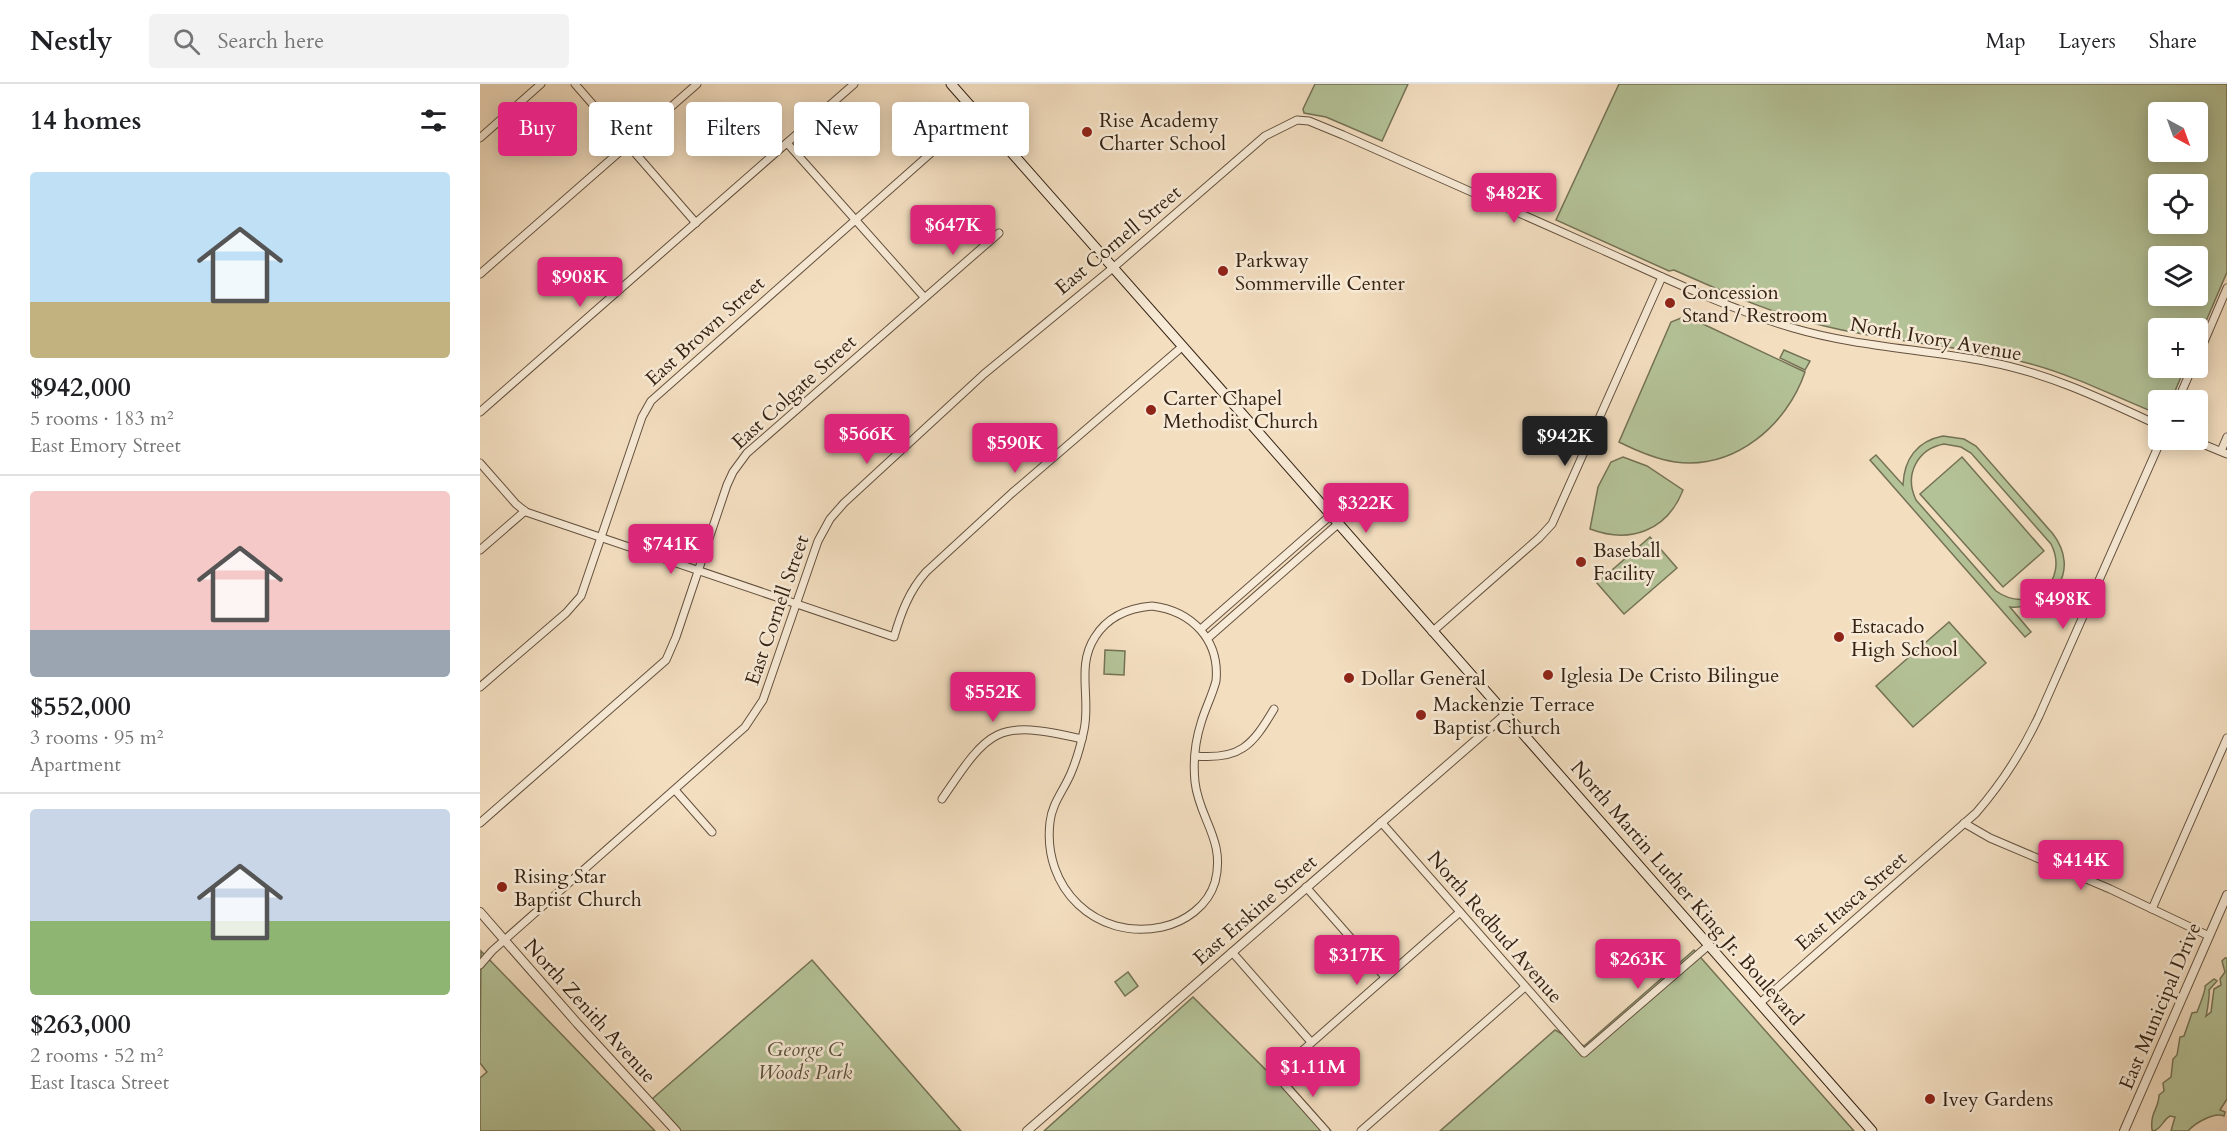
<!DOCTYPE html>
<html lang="en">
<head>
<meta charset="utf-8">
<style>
  body { margin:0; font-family:Cardo,serif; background:#f2f2f2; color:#202124; height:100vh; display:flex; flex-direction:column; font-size:22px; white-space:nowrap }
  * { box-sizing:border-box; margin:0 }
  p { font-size:20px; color:#757577 }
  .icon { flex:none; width:33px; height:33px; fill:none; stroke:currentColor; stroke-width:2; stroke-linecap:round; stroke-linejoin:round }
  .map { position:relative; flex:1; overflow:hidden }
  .drawer { display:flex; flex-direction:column; background:#fff; width:480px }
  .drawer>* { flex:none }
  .hud { position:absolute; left:18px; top:18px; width:570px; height:54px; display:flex; gap:12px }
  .needle { width:39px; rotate:139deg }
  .fabs { position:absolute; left:1668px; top:18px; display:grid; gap:12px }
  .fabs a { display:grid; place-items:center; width:60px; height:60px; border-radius:6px; background:#fff; box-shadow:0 3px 15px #0003; font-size:30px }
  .price { position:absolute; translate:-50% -51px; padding:0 14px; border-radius:6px; background:#db2777; color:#fff; font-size:20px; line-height:39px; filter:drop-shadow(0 2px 3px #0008) }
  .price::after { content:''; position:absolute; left:50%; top:36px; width:18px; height:14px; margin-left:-9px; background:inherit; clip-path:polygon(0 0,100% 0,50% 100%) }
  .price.on { background:#222; color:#fff }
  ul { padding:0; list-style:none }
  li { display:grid; align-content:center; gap:12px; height:318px; padding:0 30px }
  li+li { border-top:2px solid #e0e0e0 }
  li span { display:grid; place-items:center; height:186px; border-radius:6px; color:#555 }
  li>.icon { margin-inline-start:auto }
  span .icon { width:108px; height:108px; fill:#fffc; stroke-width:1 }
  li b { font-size:26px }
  h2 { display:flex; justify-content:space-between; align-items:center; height:72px; padding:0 30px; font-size:26px }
  .pill { padding:0 21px; border-radius:6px; background:#fff; box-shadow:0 3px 15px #0003; font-size:21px; line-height:54px }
  .pill.on { background:#db2777; color:#fff }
  header { display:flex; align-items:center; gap:36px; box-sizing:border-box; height:84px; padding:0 30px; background:#fff; border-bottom:2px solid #e0e0e0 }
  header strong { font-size:28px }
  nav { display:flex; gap:33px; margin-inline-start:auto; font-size:21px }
  .search { width:420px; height:54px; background:#f2f2f2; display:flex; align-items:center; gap:15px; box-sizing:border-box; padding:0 21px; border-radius:6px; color:#757577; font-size:22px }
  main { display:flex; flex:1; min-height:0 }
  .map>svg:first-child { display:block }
  .green { fill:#b4c297; stroke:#747255; stroke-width:1.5; fill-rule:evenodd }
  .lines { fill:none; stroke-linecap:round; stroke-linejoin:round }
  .minor-casing { stroke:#64513e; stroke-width:9 }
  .tertiary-casing { stroke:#64513e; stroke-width:10 }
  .secondary-casing { stroke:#352213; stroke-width:11 }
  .minor { stroke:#f7ead6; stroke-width:7 }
  .tertiary { stroke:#f7ead6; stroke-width:8 }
  .secondary { stroke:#f7ead6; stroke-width:9 }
  .poi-dot { fill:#8f2418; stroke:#f7ead6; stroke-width:2 }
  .labels { text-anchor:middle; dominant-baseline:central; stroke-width:5; stroke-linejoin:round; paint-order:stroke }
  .poi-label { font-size:20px; fill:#352213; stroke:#f7ead6; text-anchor:start }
  .street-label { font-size:20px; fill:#352213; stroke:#f7ead6 }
  .park-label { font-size:20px; font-style:italic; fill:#5b523b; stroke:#f7ead6 }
</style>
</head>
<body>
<header>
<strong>Nestly</strong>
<div class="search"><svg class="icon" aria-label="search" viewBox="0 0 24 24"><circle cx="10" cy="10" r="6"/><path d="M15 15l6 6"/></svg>Search here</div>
<nav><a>Map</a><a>Layers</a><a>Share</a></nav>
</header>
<main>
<section class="drawer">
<h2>14 homes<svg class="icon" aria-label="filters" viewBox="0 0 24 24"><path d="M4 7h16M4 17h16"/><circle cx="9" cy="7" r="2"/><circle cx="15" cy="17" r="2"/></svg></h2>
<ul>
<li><span style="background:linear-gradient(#bfe0f5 70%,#c2b280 0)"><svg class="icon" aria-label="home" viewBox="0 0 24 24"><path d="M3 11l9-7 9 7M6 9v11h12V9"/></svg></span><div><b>$942,000</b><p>5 rooms · 183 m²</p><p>East Emory Street</p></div></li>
<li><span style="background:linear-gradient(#f6c9c9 75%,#9aa5b1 0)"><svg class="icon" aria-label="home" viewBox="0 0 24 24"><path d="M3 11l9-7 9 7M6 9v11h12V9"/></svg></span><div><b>$552,000</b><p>3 rooms · 95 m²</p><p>Apartment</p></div></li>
<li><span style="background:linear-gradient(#c9d6e8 60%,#8fb573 0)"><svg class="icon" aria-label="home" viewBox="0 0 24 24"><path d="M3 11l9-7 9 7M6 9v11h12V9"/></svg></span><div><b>$263,000</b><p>2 rooms · 52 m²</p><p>East Itasca Street</p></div></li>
</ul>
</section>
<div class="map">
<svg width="1747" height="1047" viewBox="0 0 1747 1047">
  <rect width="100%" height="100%" fill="#f3dec0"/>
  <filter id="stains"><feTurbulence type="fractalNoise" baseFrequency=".00333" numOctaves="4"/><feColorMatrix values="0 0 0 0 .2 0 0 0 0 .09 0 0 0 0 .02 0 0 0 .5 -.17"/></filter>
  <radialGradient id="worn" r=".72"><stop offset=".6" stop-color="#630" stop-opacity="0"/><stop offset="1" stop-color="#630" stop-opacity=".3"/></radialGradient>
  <g class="green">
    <polygon points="835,0 928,0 902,57 846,33 824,29 823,25"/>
    <path d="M 1139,0 L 1747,0 L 1747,188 L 1718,256 L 1718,244 L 1678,244 L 1678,284 L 1705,284 L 1691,316 L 1678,316 L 1678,330 C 1636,313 1595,292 1551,280 C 1486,262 1418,259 1353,244 C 1297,232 1246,209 1194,186 L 1189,187 L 1076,136 ZM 1678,28 L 1718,28 L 1718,68 L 1678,68 ZM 1678,100 L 1718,100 L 1718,140 L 1678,140 ZM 1678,172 L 1718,172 L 1718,212 L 1678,212 Z"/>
    <path d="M 1206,232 L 1325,288 C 1307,341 1255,386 1195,378 C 1175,375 1157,367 1139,358 L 1191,238 Z"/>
    <polygon points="1304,266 1330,277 1325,286 1300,274"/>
    <path d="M 1463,352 L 1484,355 L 1496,362 L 1573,450 C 1601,487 1573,526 1530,523 L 1551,548 L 1545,553 L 1390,376 L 1396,371 L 1423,401 C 1424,375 1437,357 1463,352 ZM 1464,360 L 1481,363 L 1491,369 L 1571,460 C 1590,497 1551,532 1516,507 L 1436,416 C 1424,391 1437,365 1464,360 Z"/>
    <path d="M 1143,373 L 1167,382 L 1203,406 C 1187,447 1150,460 1110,445 L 1118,403 L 1131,378 Z"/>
    <polygon points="1482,373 1564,467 1523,503 1440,410"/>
    <polygon points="1170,453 1197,484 1144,530 1117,499"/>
    <polygon points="1469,538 1506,579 1433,643 1396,602"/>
    <polygon points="625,566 645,567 644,591 624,590"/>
    <polygon points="1214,866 1374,1047 960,1047 1075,946 1104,962"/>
    <polygon points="1,867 175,1047 0,1047 0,994 7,988 0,979"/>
    <path d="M 1745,874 L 1747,874 L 1747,1015 L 1740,1026 L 1745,1028 L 1744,1032 C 1734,1028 1715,1039 1708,1047 L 1691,1047 L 1695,1033 L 1690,1032 C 1683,1036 1682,1044 1674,1047 L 1672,1046 C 1670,1027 1679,1025 1679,1011 L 1684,1007 L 1683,999 L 1691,993 L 1693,975 L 1697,971 L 1700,953 L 1704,952 L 1712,929 L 1717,928 C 1719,923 1726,906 1725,902 L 1734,895 L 1737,897 L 1729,906 C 1730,909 1727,929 1726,932 L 1731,928 L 1734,905 L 1741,901 L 1740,895 L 1745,888 L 1742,877 Z"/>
    <polygon points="332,876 481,1047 201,1047 172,1015"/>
    <polygon points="648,888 658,902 645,912 635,898"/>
    <polygon points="713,913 791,991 797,986 851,1047 564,1047"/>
  </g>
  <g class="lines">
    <defs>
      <g id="minor">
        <polyline points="95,0 216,139"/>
        <polyline points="0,54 61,0"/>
        <polyline points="307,59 444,213"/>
        <polyline points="0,190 217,0"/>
        <polyline points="1718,272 1747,204"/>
        <polyline points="1698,316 1712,284"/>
        <polyline points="0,328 374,0"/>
        <polyline points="1713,356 1747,370"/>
        <polyline points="1741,367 1747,353"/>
        <path d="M 0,379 L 36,420 L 46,428 L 414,553 C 421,529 429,507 446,488 L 532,409 L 703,262"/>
        <polyline points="0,466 45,427"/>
        <path d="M 672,522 C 712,527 740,556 736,597 C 732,612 725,625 721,639 C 715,658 713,678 715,698 C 719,735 746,756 735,798 C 728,822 705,838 682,843 C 616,857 562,804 570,738 C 572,719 584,706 591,689 C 597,675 601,660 604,646 C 611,614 596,582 615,553 C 628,532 649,524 672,522 Z"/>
        <polyline points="721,545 851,431"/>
        <polyline points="952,548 1059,454 1072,440 1182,193"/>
        <polyline points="728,554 859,439"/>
        <polyline points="0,603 86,529 101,512 162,333 171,317 451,69"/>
        <path d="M 715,672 C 760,676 772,662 794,625"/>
        <polyline points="195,706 232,748"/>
        <path d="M 462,715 C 510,644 516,635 602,655"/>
        <polyline points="901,738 1104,969 1229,861"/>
        <polyline points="0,739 186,576 196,553 247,401 253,388 267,369 519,149"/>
        <polyline points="1484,739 1510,754 1630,805 1729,852"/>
        <polyline points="826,803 905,893"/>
        <polyline points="1672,825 1747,654"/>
        <polyline points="752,868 831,958"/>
        <path d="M 0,881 L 12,867 L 265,643 L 283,616 L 338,457 L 350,435 L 364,419 L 504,290 L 634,183 L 785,52 L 817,36 L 829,37 L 863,51 C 949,89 1034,127 1120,165 C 1183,193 1246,224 1313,244 C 1377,263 1444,265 1509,278 C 1568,289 1624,316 1678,341"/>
        <path d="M 1280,919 L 1496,729 C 1522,699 1542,668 1559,632 L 1681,356"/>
        <path d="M 846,1047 L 805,1001 C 800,994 800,989 805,982 L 980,828"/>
        <polyline points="881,1047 1045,903"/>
      </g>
      <g id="tertiary">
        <polyline points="0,828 97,939 196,1047"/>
        <polyline points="547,1047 1026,630"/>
        <polyline points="1644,1047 1747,811"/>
      </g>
      <path id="secondary" d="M 471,0 C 779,348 1085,697 1392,1047"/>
    </defs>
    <use href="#minor" class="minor-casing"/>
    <use href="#tertiary" class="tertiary-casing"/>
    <use href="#secondary" class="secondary-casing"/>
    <use href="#minor" class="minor"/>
    <use href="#tertiary" class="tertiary"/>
    <use href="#secondary" class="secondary"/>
  </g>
  <g class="poi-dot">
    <circle cx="607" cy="48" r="6"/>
    <circle cx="743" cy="187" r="6"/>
    <circle cx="1190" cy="219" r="6"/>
    <circle cx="671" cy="326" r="6"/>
    <circle cx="1101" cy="478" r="6"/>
    <circle cx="1359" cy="553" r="6"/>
    <circle cx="1068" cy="591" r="6"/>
    <circle cx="869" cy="594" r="6"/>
    <circle cx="941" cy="631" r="6"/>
    <circle cx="22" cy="803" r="6"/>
    <circle cx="1450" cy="1015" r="6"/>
  </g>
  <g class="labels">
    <g class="poi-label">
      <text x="619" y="36">Rise Academy<tspan x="619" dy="23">Charter School</tspan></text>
      <text x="755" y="176">Parkway<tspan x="755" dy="23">Sommerville Center</tspan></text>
      <text x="1202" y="208">Concession<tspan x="1202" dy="23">Stand / Restroom</tspan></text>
      <text x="683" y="314">Carter Chapel<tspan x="683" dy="23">Methodist Church</tspan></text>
      <text x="1113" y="466">Baseball<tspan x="1113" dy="23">Facility</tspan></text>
      <text x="1371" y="542">Estacado<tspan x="1371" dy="23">High School</tspan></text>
      <text x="1080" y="591">Iglesia De Cristo Bilingue</text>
      <text x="881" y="594">Dollar General</text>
      <text x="953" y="620">Mackenzie Terrace<tspan x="953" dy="23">Baptist Church</tspan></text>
      <text x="34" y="792">Rising Star<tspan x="34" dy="23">Baptist Church</tspan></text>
      <text x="1462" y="1015">Ivey Gardens</text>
    </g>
    <g class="street-label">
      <text transform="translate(638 156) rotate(-40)">East Cornell Street</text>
      <text transform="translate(225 247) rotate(-42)">East Brown Street</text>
      <text transform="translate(1456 255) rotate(10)">North Ivory Avenue</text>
      <text transform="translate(314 308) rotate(-42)">East Colgate Street</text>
      <text transform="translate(297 526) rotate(-71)">East Cornell Street</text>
      <text transform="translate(1207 809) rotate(49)">North Martin Luther King Jr. Boulevard</text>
      <text transform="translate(1371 817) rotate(-41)">East Itasca Street</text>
      <text transform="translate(775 826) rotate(-41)">East Erskine Street</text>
      <text transform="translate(1015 843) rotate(49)">North Redbud Avenue</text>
      <text transform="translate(1680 922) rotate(-67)">East Municipal Drive</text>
      <text transform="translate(110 927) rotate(48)">North Zenith Avenue</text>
    </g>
    <g class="park-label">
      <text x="325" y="965">George C<tspan x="325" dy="23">Woods Park</tspan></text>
    </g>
  </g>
  <rect width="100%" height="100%" filter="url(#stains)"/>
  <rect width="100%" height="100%" fill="url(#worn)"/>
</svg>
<div class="fabs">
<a><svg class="needle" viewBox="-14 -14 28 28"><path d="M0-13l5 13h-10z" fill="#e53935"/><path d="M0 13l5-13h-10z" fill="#757577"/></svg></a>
<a><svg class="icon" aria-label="locate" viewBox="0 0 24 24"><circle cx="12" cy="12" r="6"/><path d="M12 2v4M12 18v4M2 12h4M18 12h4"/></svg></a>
<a><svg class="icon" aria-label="layers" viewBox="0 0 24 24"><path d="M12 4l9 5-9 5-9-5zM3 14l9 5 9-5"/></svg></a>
<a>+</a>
<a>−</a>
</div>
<b class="price" style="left:1034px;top:140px">$482K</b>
<b class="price" style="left:473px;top:172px">$647K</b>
<b class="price" style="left:100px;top:224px">$908K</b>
<b class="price" style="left:387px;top:381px">$566K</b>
<b class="price on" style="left:1085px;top:383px">$942K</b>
<b class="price" style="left:535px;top:390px">$590K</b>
<b class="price" style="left:886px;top:450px">$322K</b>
<b class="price" style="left:191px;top:491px">$741K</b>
<b class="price" style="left:1583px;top:546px">$498K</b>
<b class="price" style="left:513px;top:639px">$552K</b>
<b class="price" style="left:1601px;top:807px">$414K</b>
<b class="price" style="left:877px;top:902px">$317K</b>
<b class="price" style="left:1158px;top:906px">$263K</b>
<b class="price" style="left:833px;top:1014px">$1.11M</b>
<div class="hud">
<a class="pill on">Buy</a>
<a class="pill">Rent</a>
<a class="pill">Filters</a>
<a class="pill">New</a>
<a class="pill">Apartment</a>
</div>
</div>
</main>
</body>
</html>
